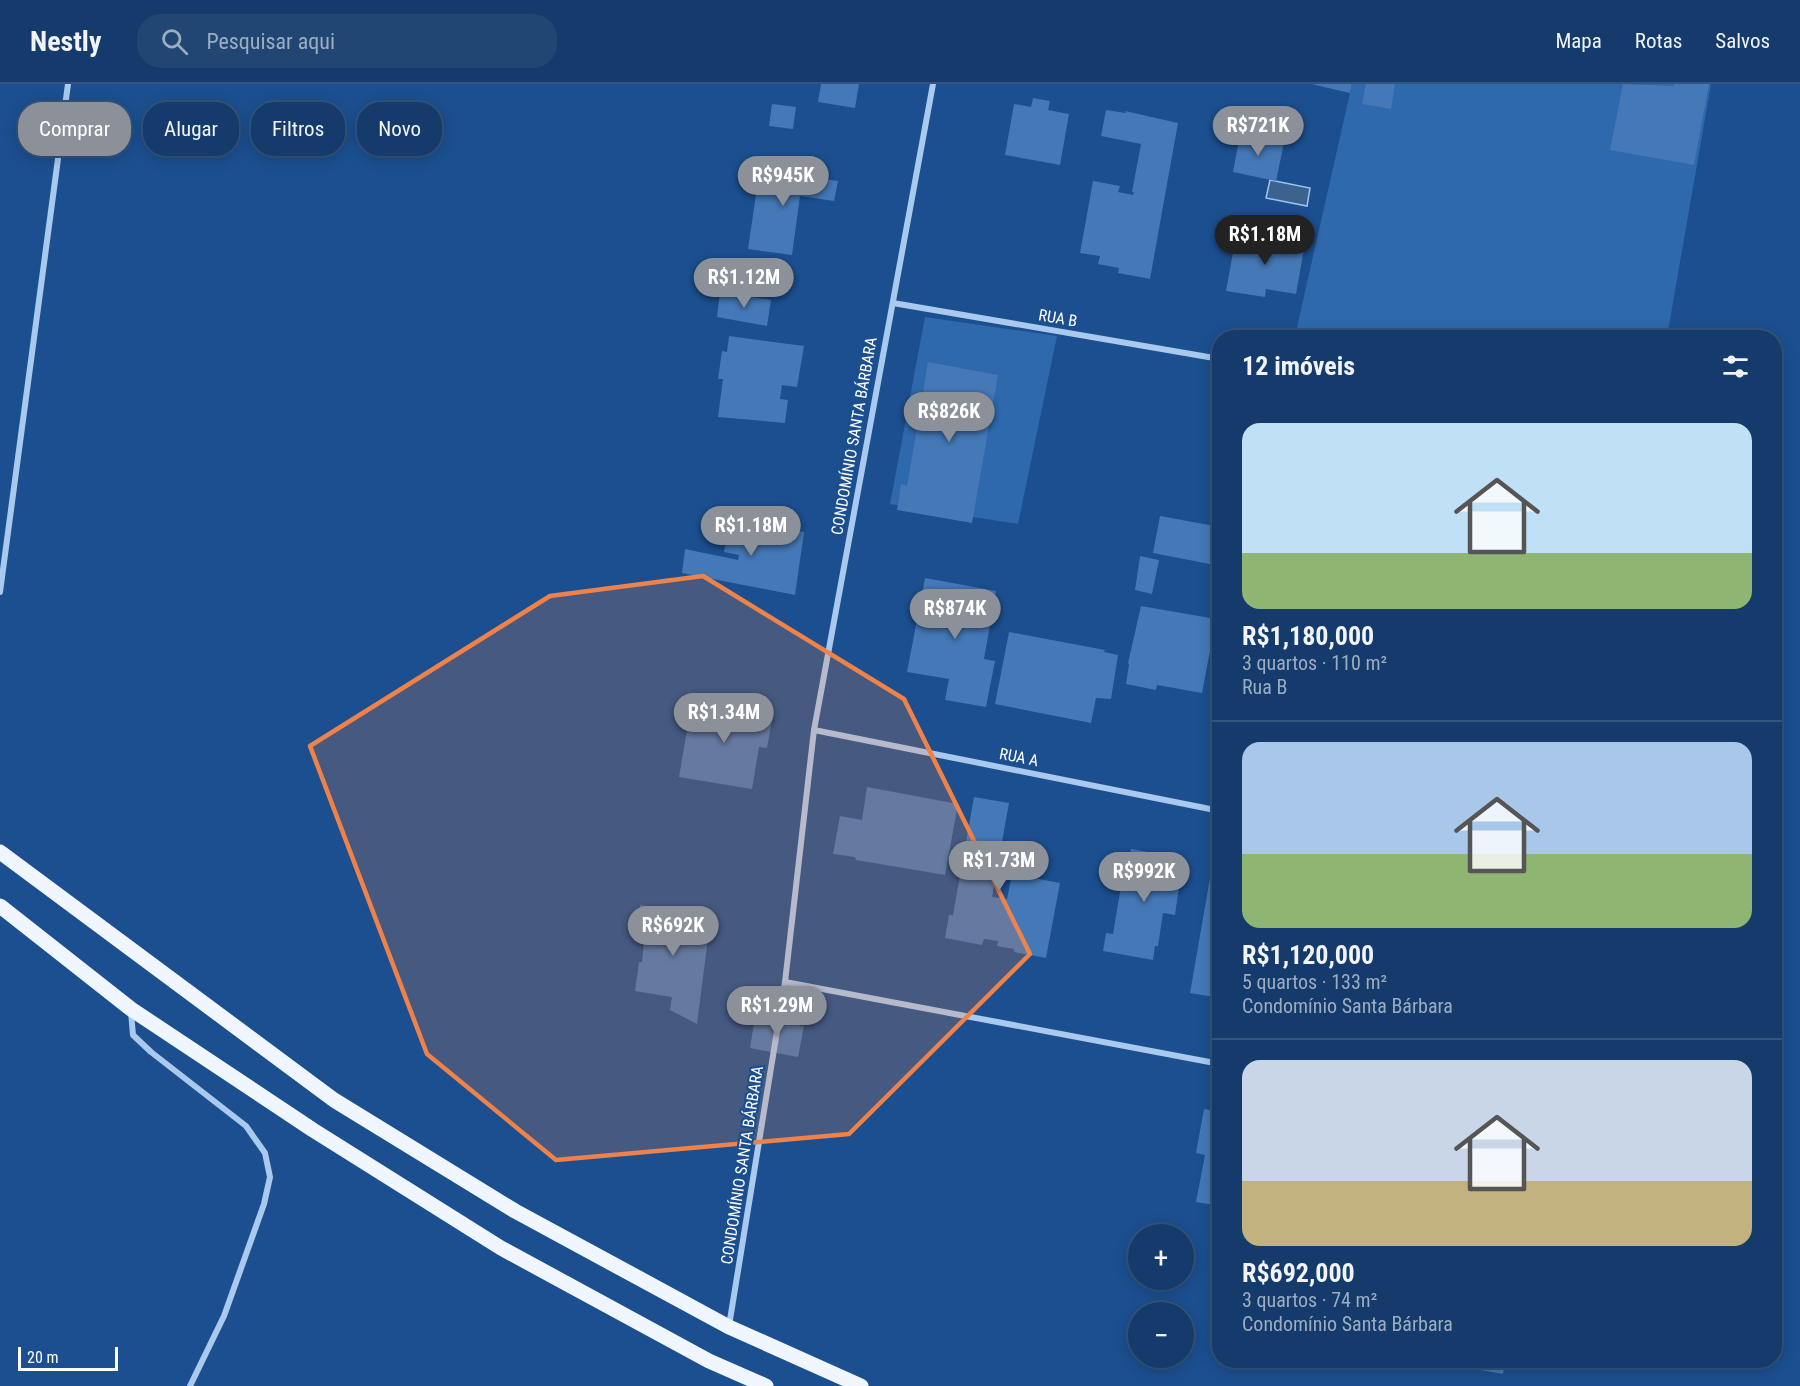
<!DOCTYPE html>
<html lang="pt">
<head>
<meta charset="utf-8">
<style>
  body { margin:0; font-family:"Roboto Condensed",sans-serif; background:#214673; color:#f1f3f6; height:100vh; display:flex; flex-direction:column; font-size:22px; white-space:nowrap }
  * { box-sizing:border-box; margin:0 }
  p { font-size:20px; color:#9dadc1 }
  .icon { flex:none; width:33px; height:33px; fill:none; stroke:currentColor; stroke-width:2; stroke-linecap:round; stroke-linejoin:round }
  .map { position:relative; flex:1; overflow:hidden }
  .details { position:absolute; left:1212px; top:246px; width:570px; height:1038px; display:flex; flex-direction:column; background:#143b6b; border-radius:24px; box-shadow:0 3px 15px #0003,0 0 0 2px #33557e }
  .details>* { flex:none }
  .top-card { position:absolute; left:18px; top:18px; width:570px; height:54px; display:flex; gap:12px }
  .fabs { position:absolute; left:1128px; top:1140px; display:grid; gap:12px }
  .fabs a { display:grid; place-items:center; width:66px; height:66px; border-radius:50%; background:#143b6b; box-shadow:0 3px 15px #0003,0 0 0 2px #33557e; font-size:30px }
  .scale { position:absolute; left:18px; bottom:15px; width:100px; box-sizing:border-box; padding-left:6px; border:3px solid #fff; border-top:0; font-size:16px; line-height:21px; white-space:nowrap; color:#fff; -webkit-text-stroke:4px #1b4f8f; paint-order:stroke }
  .price { position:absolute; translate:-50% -51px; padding:0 14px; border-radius:21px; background:#8c9099; color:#fff; font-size:20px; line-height:39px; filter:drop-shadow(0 2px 3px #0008) }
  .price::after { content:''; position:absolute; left:50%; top:36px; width:18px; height:14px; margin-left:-9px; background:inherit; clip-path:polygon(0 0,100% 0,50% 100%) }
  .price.on { background:#222; color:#fff }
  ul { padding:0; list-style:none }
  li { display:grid; align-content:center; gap:12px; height:318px; padding:0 30px }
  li+li { border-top:2px solid #33557e }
  li span { display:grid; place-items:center; height:186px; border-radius:18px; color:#555 }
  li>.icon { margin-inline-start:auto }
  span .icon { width:108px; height:108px; fill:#fffc; stroke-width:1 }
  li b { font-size:26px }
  h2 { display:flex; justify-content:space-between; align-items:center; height:72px; padding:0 30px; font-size:26px }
  .tag { padding:0 21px; border-radius:24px; background:#143b6b; box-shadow:0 3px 15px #0003,0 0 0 2px #33557e; font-size:21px; line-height:54px }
  .tag.on { background:#8c9099; color:#fff }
  header { display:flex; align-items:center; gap:36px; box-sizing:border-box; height:84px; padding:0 30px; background:#143b6b; border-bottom:2px solid #33557e }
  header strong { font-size:28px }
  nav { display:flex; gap:33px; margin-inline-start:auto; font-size:21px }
  .search { width:420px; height:54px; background:#214673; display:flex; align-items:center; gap:15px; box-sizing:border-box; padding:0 21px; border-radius:24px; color:#9dadc1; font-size:22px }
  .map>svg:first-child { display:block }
  .green { fill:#2e69ad }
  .water { fill:#3c6290; stroke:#9cc4f0; stroke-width:1.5 }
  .building { fill:#4478b7 }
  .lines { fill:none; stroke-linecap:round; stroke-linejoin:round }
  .minor { stroke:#a9c9ee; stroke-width:6 }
  .primary { stroke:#f0f6ff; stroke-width:15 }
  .marked { fill:#ee8249; fill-opacity:0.2; stroke:#ee8249; stroke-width:4.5; stroke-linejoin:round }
  .labels { text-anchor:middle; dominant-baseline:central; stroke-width:4.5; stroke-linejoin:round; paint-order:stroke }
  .street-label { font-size:16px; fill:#fff; stroke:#1b4f8f }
</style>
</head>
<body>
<header>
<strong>Nestly</strong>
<div class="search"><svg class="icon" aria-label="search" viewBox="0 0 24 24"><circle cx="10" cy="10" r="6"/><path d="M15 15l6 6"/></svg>Pesquisar aqui</div>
<nav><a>Mapa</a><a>Rotas</a><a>Salvos</a></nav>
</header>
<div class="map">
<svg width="1800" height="1302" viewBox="0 0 1800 1302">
  <rect width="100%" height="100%" fill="#1b4f8f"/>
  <g class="green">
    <polygon points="1352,0 1711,0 1667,253 1295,252"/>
    <polygon points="925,233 1057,252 1018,440 890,420"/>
  </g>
  <polygon class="water" points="1270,96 1310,104 1307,122 1266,114"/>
  <g class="building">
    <polygon points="821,0 859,0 855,24 818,18"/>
    <polygon points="1311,0 1352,0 1350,9"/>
    <polygon points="1366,0 1395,0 1391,25 1362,20"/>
    <polygon points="1623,0 1674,2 1674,0 1709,0 1694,81 1610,66"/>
    <polygon points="1033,14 1050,17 1048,26 1069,30 1060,81 1005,71 1014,20 1031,23"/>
    <polygon points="772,20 796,23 793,45 769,42"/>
    <polygon points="1106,26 1126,29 1125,27 1178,39 1150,195 1118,189 1119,184 1098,180 1100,172 1080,169 1093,97 1120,102 1118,108 1133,111 1134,108 1132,108 1141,60 1101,52"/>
    <polygon points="1243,46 1262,50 1261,55 1284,59 1276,97 1233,88 1239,56 1242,57"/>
    <polygon points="760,83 804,89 803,92 838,97 834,117 800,112 792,171 748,165"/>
    <polygon points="1256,150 1305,159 1296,210 1266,205 1265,213 1226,207 1236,152 1255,155"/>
    <polygon points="720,208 771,216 767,242 717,233"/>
    <polygon points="729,252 804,262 797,303 782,301 780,315 788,316 785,339 718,333 723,295 718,295 722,267 727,268"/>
    <polygon points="928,278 998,291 972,439 897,426 901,400 907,402"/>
    <polygon points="1160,432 1220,443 1220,482 1153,469"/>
    <polygon points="718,433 804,448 795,511 682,489 685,465 738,476 739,471 724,468 726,458 713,456"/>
    <polygon points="1140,472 1159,476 1152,510 1135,506"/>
    <polygon points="925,494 996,507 984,575 995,577 986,623 945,616 949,595 907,588"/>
    <polygon points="1141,522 1216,535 1202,609 1157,601 1156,606 1126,600 1129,580 1128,579"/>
    <polygon points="1009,548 1105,566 1104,568 1118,571 1111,615 1096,614 1091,639 995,620"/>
    <polygon points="692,617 773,631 767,664 759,663 752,705 679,693"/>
    <polygon points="867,703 958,720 945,791 856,776 855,773 833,770 840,732 862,736"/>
    <polygon points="974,713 1009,719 992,813 1007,815 1012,790 1060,799 1046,874 1014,868 1014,865 997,862 998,857 984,855 982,861 945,854 949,831 953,831"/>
    <polygon points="1218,748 1220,748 1220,914 1190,909"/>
    <polygon points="1131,765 1183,774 1175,831 1163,829 1158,862 1155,862 1153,876 1103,867 1106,849 1113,850 1123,790 1125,790 1126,778 1129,779"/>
    <polygon points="640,821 711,831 697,940 670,926 672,913 635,907 639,878 642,878 644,858 637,857"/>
    <polygon points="755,933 804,942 798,973 750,964"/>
    <polygon points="1204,1025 1220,1028 1220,1122 1196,1118 1205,1071 1196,1069"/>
    <polygon points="1466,1276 1506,1276 1503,1290 1465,1283"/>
  </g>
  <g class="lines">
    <g class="minor">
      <polyline points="893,219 1220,275"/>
      <polyline points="0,508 68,0"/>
      <polyline points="814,646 1220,727"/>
      <polyline points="785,898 1220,980"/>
      <polyline points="131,928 133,951 151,968 246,1042 265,1069 270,1093 264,1120 224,1232 190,1302"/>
      <polyline points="729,1242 785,898 814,646 933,0"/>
    </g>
    <g class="primary">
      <polyline points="0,768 334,1016 515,1127 729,1243 861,1302"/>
      <polyline points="0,822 131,925 313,1046 501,1164 709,1277 766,1302"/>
    </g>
  </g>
  <path class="marked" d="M 703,492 L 904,615 L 1030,870 L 849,1050 L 556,1076 L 427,970 L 310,662 L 550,512 Z"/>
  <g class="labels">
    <g class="street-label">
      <text transform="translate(1058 234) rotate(10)">RUA B</text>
      <text transform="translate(854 352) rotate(-80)">CONDOMÍNIO SANTA BÁRBARA</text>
      <text transform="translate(1019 673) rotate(11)">RUA A</text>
      <text transform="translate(742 1081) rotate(-81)">CONDOMÍNIO SANTA BÁRBARA</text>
    </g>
  </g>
</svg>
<div class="fabs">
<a>+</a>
<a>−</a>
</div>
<div class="scale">20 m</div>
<b class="price" style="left:1258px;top:73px">R$721K</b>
<b class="price" style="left:783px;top:123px">R$945K</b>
<b class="price on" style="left:1265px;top:182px">R$1.18M</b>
<b class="price" style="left:744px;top:225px">R$1.12M</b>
<b class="price" style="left:949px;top:359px">R$826K</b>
<b class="price" style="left:751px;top:473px">R$1.18M</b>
<b class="price" style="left:955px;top:556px">R$874K</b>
<b class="price" style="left:724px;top:660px">R$1.34M</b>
<b class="price" style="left:999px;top:808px">R$1.73M</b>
<b class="price" style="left:1144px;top:819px">R$992K</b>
<b class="price" style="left:673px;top:873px">R$692K</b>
<b class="price" style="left:777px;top:953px">R$1.29M</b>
<div class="top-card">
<a class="tag on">Comprar</a>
<a class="tag">Alugar</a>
<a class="tag">Filtros</a>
<a class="tag">Novo</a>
</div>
<section class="details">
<h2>12 imóveis<svg class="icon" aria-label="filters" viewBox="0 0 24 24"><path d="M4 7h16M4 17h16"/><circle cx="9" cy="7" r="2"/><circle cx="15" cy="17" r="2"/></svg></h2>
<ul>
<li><span style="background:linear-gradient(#bfe0f5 70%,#8fb573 0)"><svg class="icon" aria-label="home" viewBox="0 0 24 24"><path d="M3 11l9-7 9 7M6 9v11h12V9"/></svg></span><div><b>R$1,180,000</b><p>3 quartos · 110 m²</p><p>Rua B</p></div></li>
<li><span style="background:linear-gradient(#a9c7e8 60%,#8fb573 0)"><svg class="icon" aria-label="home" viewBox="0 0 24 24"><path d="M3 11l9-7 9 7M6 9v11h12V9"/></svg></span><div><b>R$1,120,000</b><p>5 quartos · 133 m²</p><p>Condomínio Santa Bárbara</p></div></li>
<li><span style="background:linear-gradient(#c9d6e8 65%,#c2b280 0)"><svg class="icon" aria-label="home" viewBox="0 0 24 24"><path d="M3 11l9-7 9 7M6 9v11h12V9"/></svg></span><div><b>R$692,000</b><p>3 quartos · 74 m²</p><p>Condomínio Santa Bárbara</p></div></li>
</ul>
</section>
</div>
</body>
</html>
